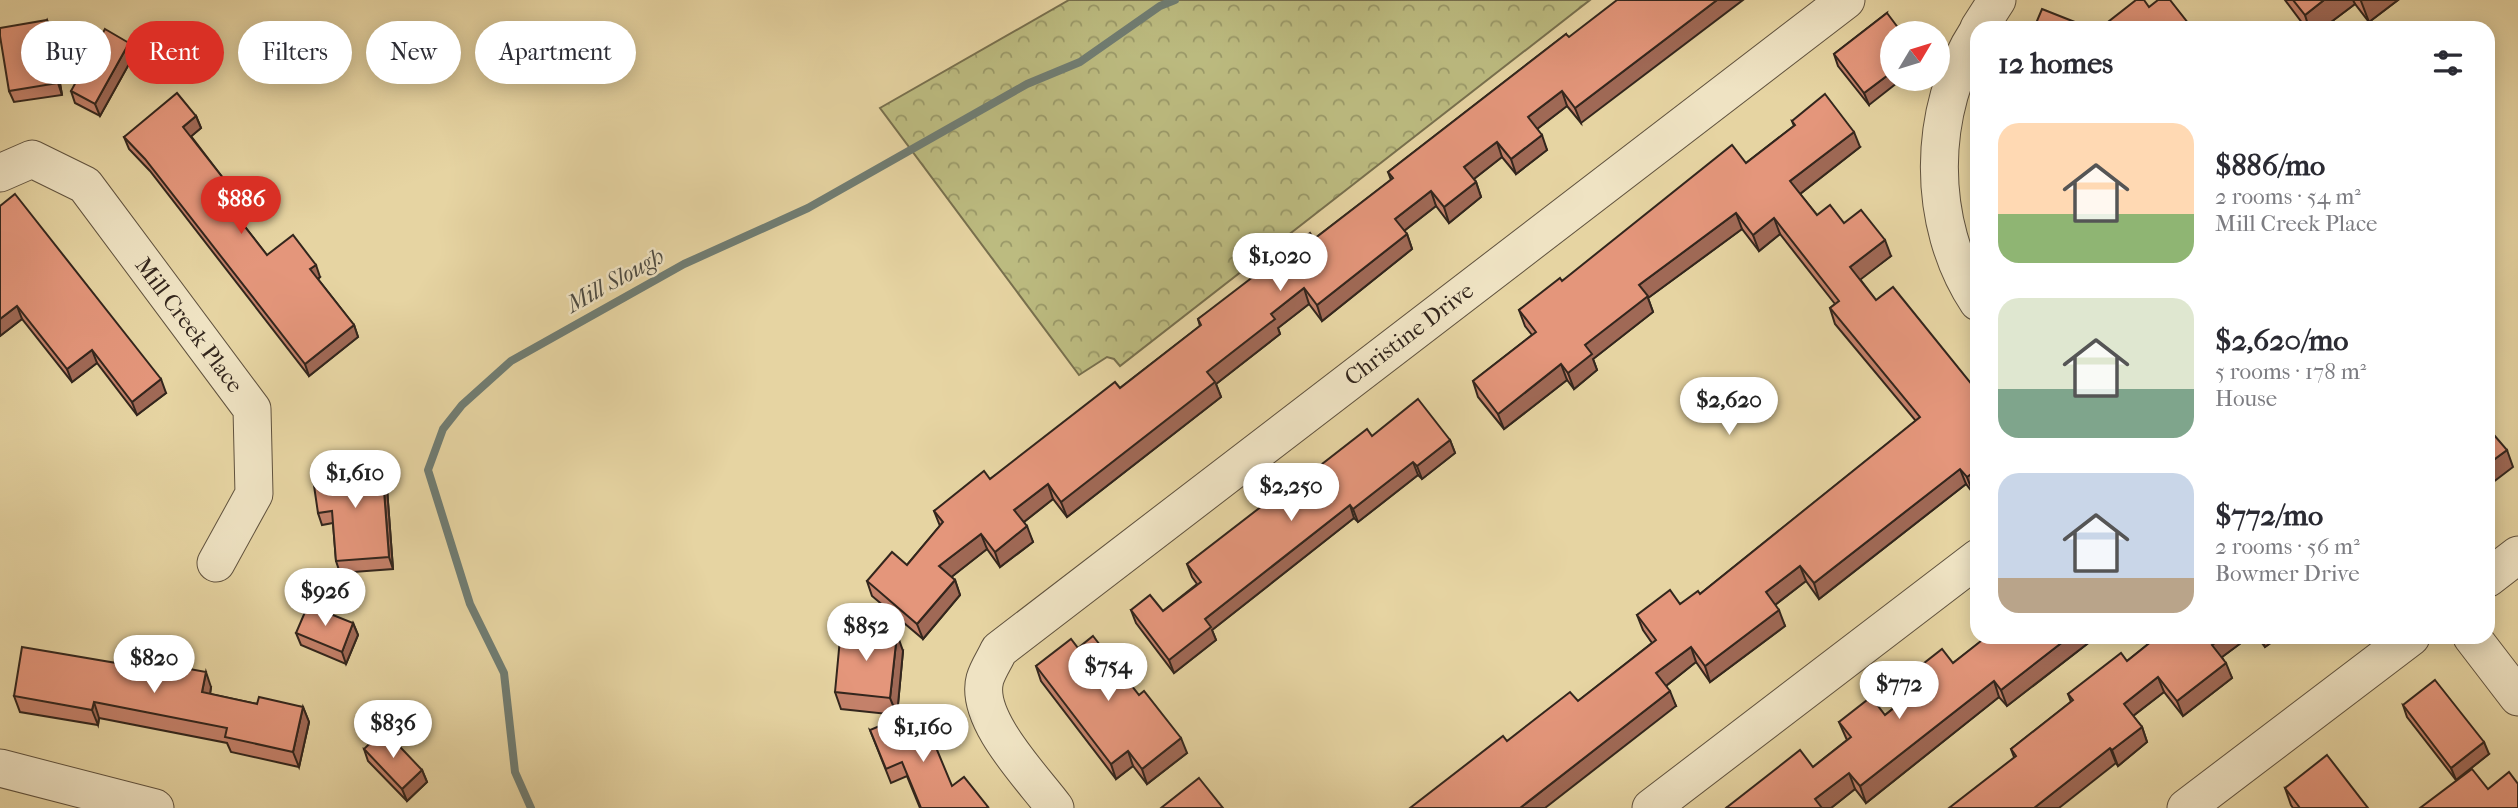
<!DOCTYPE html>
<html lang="en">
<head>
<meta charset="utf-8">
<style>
  body { margin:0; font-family:"IM FELL French Canon",serif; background:#f7f7f7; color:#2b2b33; height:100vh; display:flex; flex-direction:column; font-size:26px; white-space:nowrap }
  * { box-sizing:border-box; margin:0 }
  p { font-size:23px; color:#7c7c81 }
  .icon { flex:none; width:38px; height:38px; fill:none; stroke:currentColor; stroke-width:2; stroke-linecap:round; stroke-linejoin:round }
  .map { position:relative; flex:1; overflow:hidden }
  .side { position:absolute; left:1970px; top:21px; width:525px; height:623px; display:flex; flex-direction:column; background:#fff; border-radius:21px; box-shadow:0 4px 18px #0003 }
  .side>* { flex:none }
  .top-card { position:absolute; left:21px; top:21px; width:665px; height:63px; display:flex; gap:14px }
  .needle { width:46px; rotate:52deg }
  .fabs { position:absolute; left:1880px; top:21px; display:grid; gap:14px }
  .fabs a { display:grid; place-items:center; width:70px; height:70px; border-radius:50%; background:#fff; box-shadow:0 4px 18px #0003; font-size:35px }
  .price { position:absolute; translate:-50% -60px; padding:0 16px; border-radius:24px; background:#fff; color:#222; font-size:23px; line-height:46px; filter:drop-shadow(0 2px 4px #0008) }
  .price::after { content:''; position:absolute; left:50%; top:42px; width:21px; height:16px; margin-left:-10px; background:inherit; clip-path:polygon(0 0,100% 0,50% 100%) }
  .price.active { background:#d93025; color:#fff }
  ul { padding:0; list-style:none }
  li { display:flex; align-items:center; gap:21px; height:175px; padding:0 28px }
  li span { display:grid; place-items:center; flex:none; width:196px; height:140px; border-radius:21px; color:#555 }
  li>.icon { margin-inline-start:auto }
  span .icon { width:84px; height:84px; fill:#fffc; stroke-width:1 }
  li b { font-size:30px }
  h2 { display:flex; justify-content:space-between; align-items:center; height:84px; padding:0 28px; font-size:30px }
  .tag { padding:0 24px; border-radius:32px; background:#fff; box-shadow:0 4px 18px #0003; font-size:24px; line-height:63px }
  .tag.active { background:#d93025; color:#fff }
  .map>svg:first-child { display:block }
  .forest { fill:url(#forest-crowns); stroke:#78704e; stroke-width:2 }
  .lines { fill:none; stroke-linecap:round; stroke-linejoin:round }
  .stream { stroke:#707d73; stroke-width:8 }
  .minor-casing { stroke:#60523e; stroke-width:39 }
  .minor { stroke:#efe3c3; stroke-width:37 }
  .wall { fill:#c4816a; stroke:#33261d; stroke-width:2 }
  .shaded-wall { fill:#a06956; stroke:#33261d; stroke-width:2 }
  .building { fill:#e4967b; stroke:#33261d; stroke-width:2 }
  .labels { text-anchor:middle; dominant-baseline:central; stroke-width:5; stroke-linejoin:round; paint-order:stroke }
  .street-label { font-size:23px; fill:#33261d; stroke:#efe3c3 }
  .water-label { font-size:24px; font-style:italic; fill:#4c4a41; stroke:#efe3c3 }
</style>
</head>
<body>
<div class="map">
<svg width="2518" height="808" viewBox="0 0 2518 808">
  <defs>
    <pattern id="forest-crowns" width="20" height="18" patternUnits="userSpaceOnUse" patternTransform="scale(1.75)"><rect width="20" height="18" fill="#bcbb80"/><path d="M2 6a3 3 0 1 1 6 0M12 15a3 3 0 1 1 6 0" fill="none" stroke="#999868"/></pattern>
  </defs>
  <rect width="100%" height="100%" fill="#e6d4a2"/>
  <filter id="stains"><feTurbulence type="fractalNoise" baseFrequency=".00286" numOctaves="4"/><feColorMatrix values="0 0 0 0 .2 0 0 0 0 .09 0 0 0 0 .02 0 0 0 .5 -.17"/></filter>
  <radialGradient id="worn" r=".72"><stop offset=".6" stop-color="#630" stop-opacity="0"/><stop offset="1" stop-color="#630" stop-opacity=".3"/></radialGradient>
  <polygon class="forest" points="1069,0 1590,0 1120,366 1114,359 1107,357 1079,375 880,108"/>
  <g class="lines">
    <polyline class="stream" points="531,808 515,772 504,673 470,604 428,470 443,429 462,405 511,361 684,264 808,208 1027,84 1080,62 1160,6 1175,0"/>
    <defs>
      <g id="minor">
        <polyline points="1979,28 1997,0"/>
        <path d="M 1978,31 C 1927,109 1926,224 1978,302"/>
        <polyline points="0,173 32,159 85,185 252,409 254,494 216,563"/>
        <polyline points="2488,578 2518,555"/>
        <polyline points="2472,637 2518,697"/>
        <polyline points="0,768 155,808"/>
        <path d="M 1055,808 C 1033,778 974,719 985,679 C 988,669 995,659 999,650 L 1846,0"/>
        <polyline points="1651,808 1978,558"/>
        <polyline points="2186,808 2411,637"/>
      </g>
    </defs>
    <use href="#minor" class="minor-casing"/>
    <use href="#minor" class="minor"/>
  </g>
  <g class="wall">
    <polygon points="2285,0 2398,0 2369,22 2355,4 2323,28 2306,28"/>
    <polygon points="1887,13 1869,105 1838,66 1834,54"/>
    <polygon points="47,20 51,32 62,95 14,102 9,91"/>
    <polygon points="1566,34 1581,123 1567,106 1537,129 1547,150 1516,174 1502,157 1474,179 1476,182 1481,197 1449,223 1436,206 1404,231 1407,234 1412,249 1322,321 1309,304 1278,328 1280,334 1216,384 1221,397 1067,517 1053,499 1024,522 1033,542 1000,567 987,549 951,577 955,580 960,595 923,639 872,596 867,581 907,565 940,526 934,511 990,479 1120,388 1200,326 1198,319 1314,239 1391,180 1388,172"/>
    <polygon points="129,43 134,55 100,116 75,103 71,91"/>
    <polygon points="196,116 201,128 191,136 223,178 227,190 220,195 267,255 320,277 318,279 354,325 358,337 309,376 150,171 129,149 124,137"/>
    <polygon points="1792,121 1860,147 1800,194 1817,215 1844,223 1891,256 1860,279 1876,300 1978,392 1978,489 1973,493 1966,484 1819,599 1806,581 1775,605 1785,626 1710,682 1696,662 1666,686 1676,706 1507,741 1578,701 1652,643 1643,630 1637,615 1680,604 1700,594 1916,421 1835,324 1830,308 1835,304 1780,234 1759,251 1742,229 1648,298 1653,312 1593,359 1597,370 1574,389 1567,380 1504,429 1478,397 1473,381 1532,335 1525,326 1519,310 1562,281 1746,163 1794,126"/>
    <polygon points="0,206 166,393 137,415 97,363 72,382 22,319 0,336"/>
    <polygon points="1372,436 1450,440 1455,453 1422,479 1418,475 1358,522 1354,518 1212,630 1216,640 1174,673 1136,623 1131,610 1163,611 1197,584 1192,577 1187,564 1304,478"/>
    <polygon points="382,464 386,475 393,569 340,573 336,561 333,523 322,525 318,513"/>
    <polygon points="353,623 358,635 346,664 301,645 296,633"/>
    <polygon points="1981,637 2096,637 2007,706 1999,697 1866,803 1855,789 1831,808 1726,808 1813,767 1847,740 1839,722 1885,715 1920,687 1914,671 1953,663 1983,640"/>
    <polygon points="2157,637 2249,637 2222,657 2232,678 2183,716 2164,692 2133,716 2142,727 2147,742 2118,766 2116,763 2014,757 2011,749 2071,702 2068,694 2127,661"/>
    <polygon points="2257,637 2279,637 2265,647"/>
    <polygon points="1078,648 1139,695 1187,753 1147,784 1133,766 1116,779 1041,681 1036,666"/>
    <polygon points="903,651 897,715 841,709 835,692"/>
    <polygon points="211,687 210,694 257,704 303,707 309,722 299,767 231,752 227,743 99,718 98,725 20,712 14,696"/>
    <polygon points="2403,705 2489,754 2456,780 2407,717"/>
    <polygon points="870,730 952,786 988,808 920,808 907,776 891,783"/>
    <polygon points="364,749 422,770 427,782 407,801 368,761"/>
    <polygon points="2285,788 2368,808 2293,808 2291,805"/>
  </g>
  <g class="shaded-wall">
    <polygon points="1717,0 1743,0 1581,123 1575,108"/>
    <polygon points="2324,0 2353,0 2355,4 2323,28 2309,28 2305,15"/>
    <polygon points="2362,0 2398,0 2369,22 2361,1"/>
    <polygon points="47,20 51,32 62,95 58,83"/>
    <polygon points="129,43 134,55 100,116 95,104"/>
    <polygon points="1892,72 1892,79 1902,79 1869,105 1864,93"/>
    <polygon points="1562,91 1567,106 1533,132 1528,117"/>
    <polygon points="196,116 201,128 188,139 183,127"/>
    <polygon points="1854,132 1860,147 1796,197 1790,181"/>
    <polygon points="1542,135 1547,150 1516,174 1511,159"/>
    <polygon points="1497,142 1502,157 1470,182 1464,167"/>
    <polygon points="223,178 227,190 217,198 213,186"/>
    <polygon points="1476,182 1481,197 1449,223 1444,207"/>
    <polygon points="1431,191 1436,206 1400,234 1395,219"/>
    <polygon points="1736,213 1742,229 1648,298 1653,312 1593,359 1597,370 1574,389 1568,373 1585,345 1639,285"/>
    <polygon points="1774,218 1780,234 1759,251 1753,235"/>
    <polygon points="1407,234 1412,249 1322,321 1317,305"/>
    <polygon points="1885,240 1891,256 1856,283 1850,267"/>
    <polygon points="316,265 320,277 315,281 310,269"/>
    <polygon points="1304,288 1309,304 1278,328 1280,334 1216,384 1221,397 1067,517 1061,502 1271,314"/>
    <polygon points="17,306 22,319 0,336 0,319"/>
    <polygon points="354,325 358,337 309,376 305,364"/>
    <polygon points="92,350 97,363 72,382 67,369"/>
    <polygon points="1561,364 1567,380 1504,429 1498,414"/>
    <polygon points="161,379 166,393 137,415 132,402"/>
    <polygon points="1450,440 1455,453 1422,479 1417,466"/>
    <polygon points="2507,450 2513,467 2488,486 2488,464"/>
    <polygon points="1413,462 1418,475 1358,522 1353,509"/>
    <polygon points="382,464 386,475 393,569 389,557"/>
    <polygon points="1960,469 1966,484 1819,599 1814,583"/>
    <polygon points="1978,469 1978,489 1973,493 1967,477"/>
    <polygon points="1048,484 1053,499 1020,525 1014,510"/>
    <polygon points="1350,505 1354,518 1212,630 1216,640 1174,673 1169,660 1205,619"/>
    <polygon points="1027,526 1033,542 1000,567 995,552"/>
    <polygon points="981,534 987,549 945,582 939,566"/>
    <polygon points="1800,566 1806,581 1771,608 1766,592"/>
    <polygon points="955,580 960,595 923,639 917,624"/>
    <polygon points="1779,610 1785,626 1710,682 1705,666"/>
    <polygon points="353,623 358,635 346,664 342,652"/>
    <polygon points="897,634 903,651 897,715 890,698"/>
    <polygon points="2069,637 2096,637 2007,706 2001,690"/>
    <polygon points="2223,637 2249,637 2218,660 2212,645"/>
    <polygon points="2261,637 2279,637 2265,647"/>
    <polygon points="1691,647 1696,662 1662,689 1656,673"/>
    <polygon points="2226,663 2232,678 2183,716 2177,701"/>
    <polygon points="206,672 211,687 208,708 202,692"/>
    <polygon points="2158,677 2164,692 2129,719 2124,704"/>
    <polygon points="1994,681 1999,697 1866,803 1860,786"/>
    <polygon points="1670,691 1676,706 1545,808 1520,808"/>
    <polygon points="94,702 99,718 98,725 92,710"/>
    <polygon points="303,707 309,722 299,767 293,752"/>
    <polygon points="2142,727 2147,742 2118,766 2112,750"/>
    <polygon points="1181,738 1187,753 1147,784 1142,769"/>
    <polygon points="2484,742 2489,754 2456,780 2451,768"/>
    <polygon points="2110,748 2116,763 2059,808 2034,808"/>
    <polygon points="1128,751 1133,766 1116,779 1111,764"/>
    <polygon points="422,770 427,782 407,801 402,789"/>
    <polygon points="1849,773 1855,789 1831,808 1818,808 1815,799"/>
  </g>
  <g class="building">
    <polygon points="1617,0 1717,0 1575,108 1562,91 1528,117 1542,135 1511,159 1497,142 1464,167 1476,182 1444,207 1431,191 1395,219 1407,234 1317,305 1304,288 1271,314 1275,319 1207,372 1215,382 1061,502 1048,484 1014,510 1027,526 995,552 981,534 939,566 955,580 917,624 867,581 892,552 907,565 943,522 934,511 984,471 990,479 1115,382 1120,388 1201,325 1198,319 1310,233 1314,239 1393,178 1388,172 1566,34 1569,37"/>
    <polygon points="2136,0 2144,0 2149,7 2158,0 2170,0 2192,28 2113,28 2108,22"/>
    <polygon points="2293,0 2324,0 2305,15"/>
    <polygon points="2042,9 2090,28 2034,28"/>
    <polygon points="1887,13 1902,33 1892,33 1892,49 1888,52 1892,57 1892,72 1864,93 1834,54"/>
    <polygon points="47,20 58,83 9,91 0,36 0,28"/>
    <polygon points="105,29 129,43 95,104 71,91"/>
    <polygon points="177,93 196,116 183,127 223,178 213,186 267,255 293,235 316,265 310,269 354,325 305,364 145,159 124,137"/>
    <polygon points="1825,94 1854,132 1790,181 1817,215 1830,205 1844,223 1861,210 1885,240 1850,267 1876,300 1893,287 1978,392 1978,469 1967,477 1960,469 1814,583 1800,566 1766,592 1779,610 1705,666 1691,647 1656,673 1670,691 1520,808 1410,808 1503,736 1507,741 1570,692 1578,701 1656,640 1637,615 1670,590 1680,604 1698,591 1700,594 1920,417 1830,308 1839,301 1774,218 1753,235 1736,213 1639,285 1648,296 1585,345 1592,354 1568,373 1561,364 1498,414 1473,381 1536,332 1519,310 1560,278 1562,281 1732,145 1746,163 1795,125 1792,121"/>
    <polygon points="15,194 161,379 132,402 92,350 67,369 17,306 0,319 0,206"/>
    <polygon points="1418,399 1450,440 1417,466 1413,462 1353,509 1350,505 1205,619 1211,627 1169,660 1131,610 1150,595 1163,611 1201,582 1187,564 1302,475 1304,478 1367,429 1372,436"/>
    <polygon points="2488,428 2507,450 2488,464"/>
    <polygon points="382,464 389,557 336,561 332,511 318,513 312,472"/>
    <polygon points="308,605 353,623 342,652 296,633"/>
    <polygon points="841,628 897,634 890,698 835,692"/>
    <polygon points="1093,636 1139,695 1144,691 1181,738 1142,769 1128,751 1111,764 1036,666 1071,639 1078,648"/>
    <polygon points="1986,637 2069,637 2001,690 1994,681 1860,786 1849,773 1815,799 1822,808 1726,808 1800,750 1813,767 1851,737 1839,722 1871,697 1885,715 1924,684 1914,671 1942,649 1953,663"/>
    <polygon points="2157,637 2223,637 2212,645 2226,663 2177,701 2158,677 2124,704 2142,727 2112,750 2110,748 2034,808 1949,808 2016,756 2011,749 2073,700 2068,694 2121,653 2127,661"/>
    <polygon points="22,647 140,667 141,660 206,672 202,692 257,704 259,697 303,707 293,752 225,737 227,728 94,702 92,710 14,696"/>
    <polygon points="2435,680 2484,742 2451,768 2403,705"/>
    <polygon points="920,709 952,786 964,777 988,807 986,808 921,808 902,762 886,769 870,730"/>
    <polygon points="384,730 422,770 402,789 364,749"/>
    <polygon points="2327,755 2368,808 2300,808 2285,788"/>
    <polygon points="2472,769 2488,789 2509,772 2518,784 2518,808 2420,808"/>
    <polygon points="1199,778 1223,808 1161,808"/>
  </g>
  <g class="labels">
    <g class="street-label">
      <text transform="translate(189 325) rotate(53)">Mill Creek Place</text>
      <text transform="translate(1409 334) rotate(-37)">Christine Drive</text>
    </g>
    <g class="water-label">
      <text transform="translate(615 280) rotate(-29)">Mill Slough</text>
    </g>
  </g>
  <rect width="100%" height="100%" filter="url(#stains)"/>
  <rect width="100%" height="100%" fill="url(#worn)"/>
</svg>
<div class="fabs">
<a><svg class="needle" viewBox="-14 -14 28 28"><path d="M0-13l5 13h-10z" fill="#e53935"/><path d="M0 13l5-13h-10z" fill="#7c7c81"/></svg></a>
</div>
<b class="price active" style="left:241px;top:236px">$886</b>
<b class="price" style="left:1280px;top:293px">$1,020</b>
<b class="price" style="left:1729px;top:437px">$2,620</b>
<b class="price" style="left:355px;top:510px">$1,610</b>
<b class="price" style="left:1291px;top:523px">$2,250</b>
<b class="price" style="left:325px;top:628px">$926</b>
<b class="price" style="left:866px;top:663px">$852</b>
<b class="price" style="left:154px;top:695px">$820</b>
<b class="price" style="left:1108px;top:703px">$754</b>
<b class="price" style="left:1899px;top:721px">$772</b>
<b class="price" style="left:393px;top:760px">$836</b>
<b class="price" style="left:923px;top:764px">$1,160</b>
<div class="top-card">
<a class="tag">Buy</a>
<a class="tag active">Rent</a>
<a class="tag">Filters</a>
<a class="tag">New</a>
<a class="tag">Apartment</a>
</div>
<section class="side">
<h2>12 homes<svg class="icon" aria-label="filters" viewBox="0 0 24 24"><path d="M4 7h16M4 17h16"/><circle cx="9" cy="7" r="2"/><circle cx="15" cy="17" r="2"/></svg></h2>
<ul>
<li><span style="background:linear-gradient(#ffd9b3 65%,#8fb573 0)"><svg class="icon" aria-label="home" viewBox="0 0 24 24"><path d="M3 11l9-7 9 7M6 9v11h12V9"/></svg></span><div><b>$886/mo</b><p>2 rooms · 54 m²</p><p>Mill Creek Place</p></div></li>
<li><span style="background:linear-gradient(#dfe7d0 65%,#7fa58c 0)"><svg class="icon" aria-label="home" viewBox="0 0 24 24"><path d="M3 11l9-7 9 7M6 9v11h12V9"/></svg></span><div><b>$2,620/mo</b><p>5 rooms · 178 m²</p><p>House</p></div></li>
<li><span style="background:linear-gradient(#c9d6e8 75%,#b9a48a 0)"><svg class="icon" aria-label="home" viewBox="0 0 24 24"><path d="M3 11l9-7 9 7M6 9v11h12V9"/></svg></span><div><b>$772/mo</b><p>2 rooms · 56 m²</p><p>Bowmer Drive</p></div></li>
</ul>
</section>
</div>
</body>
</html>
